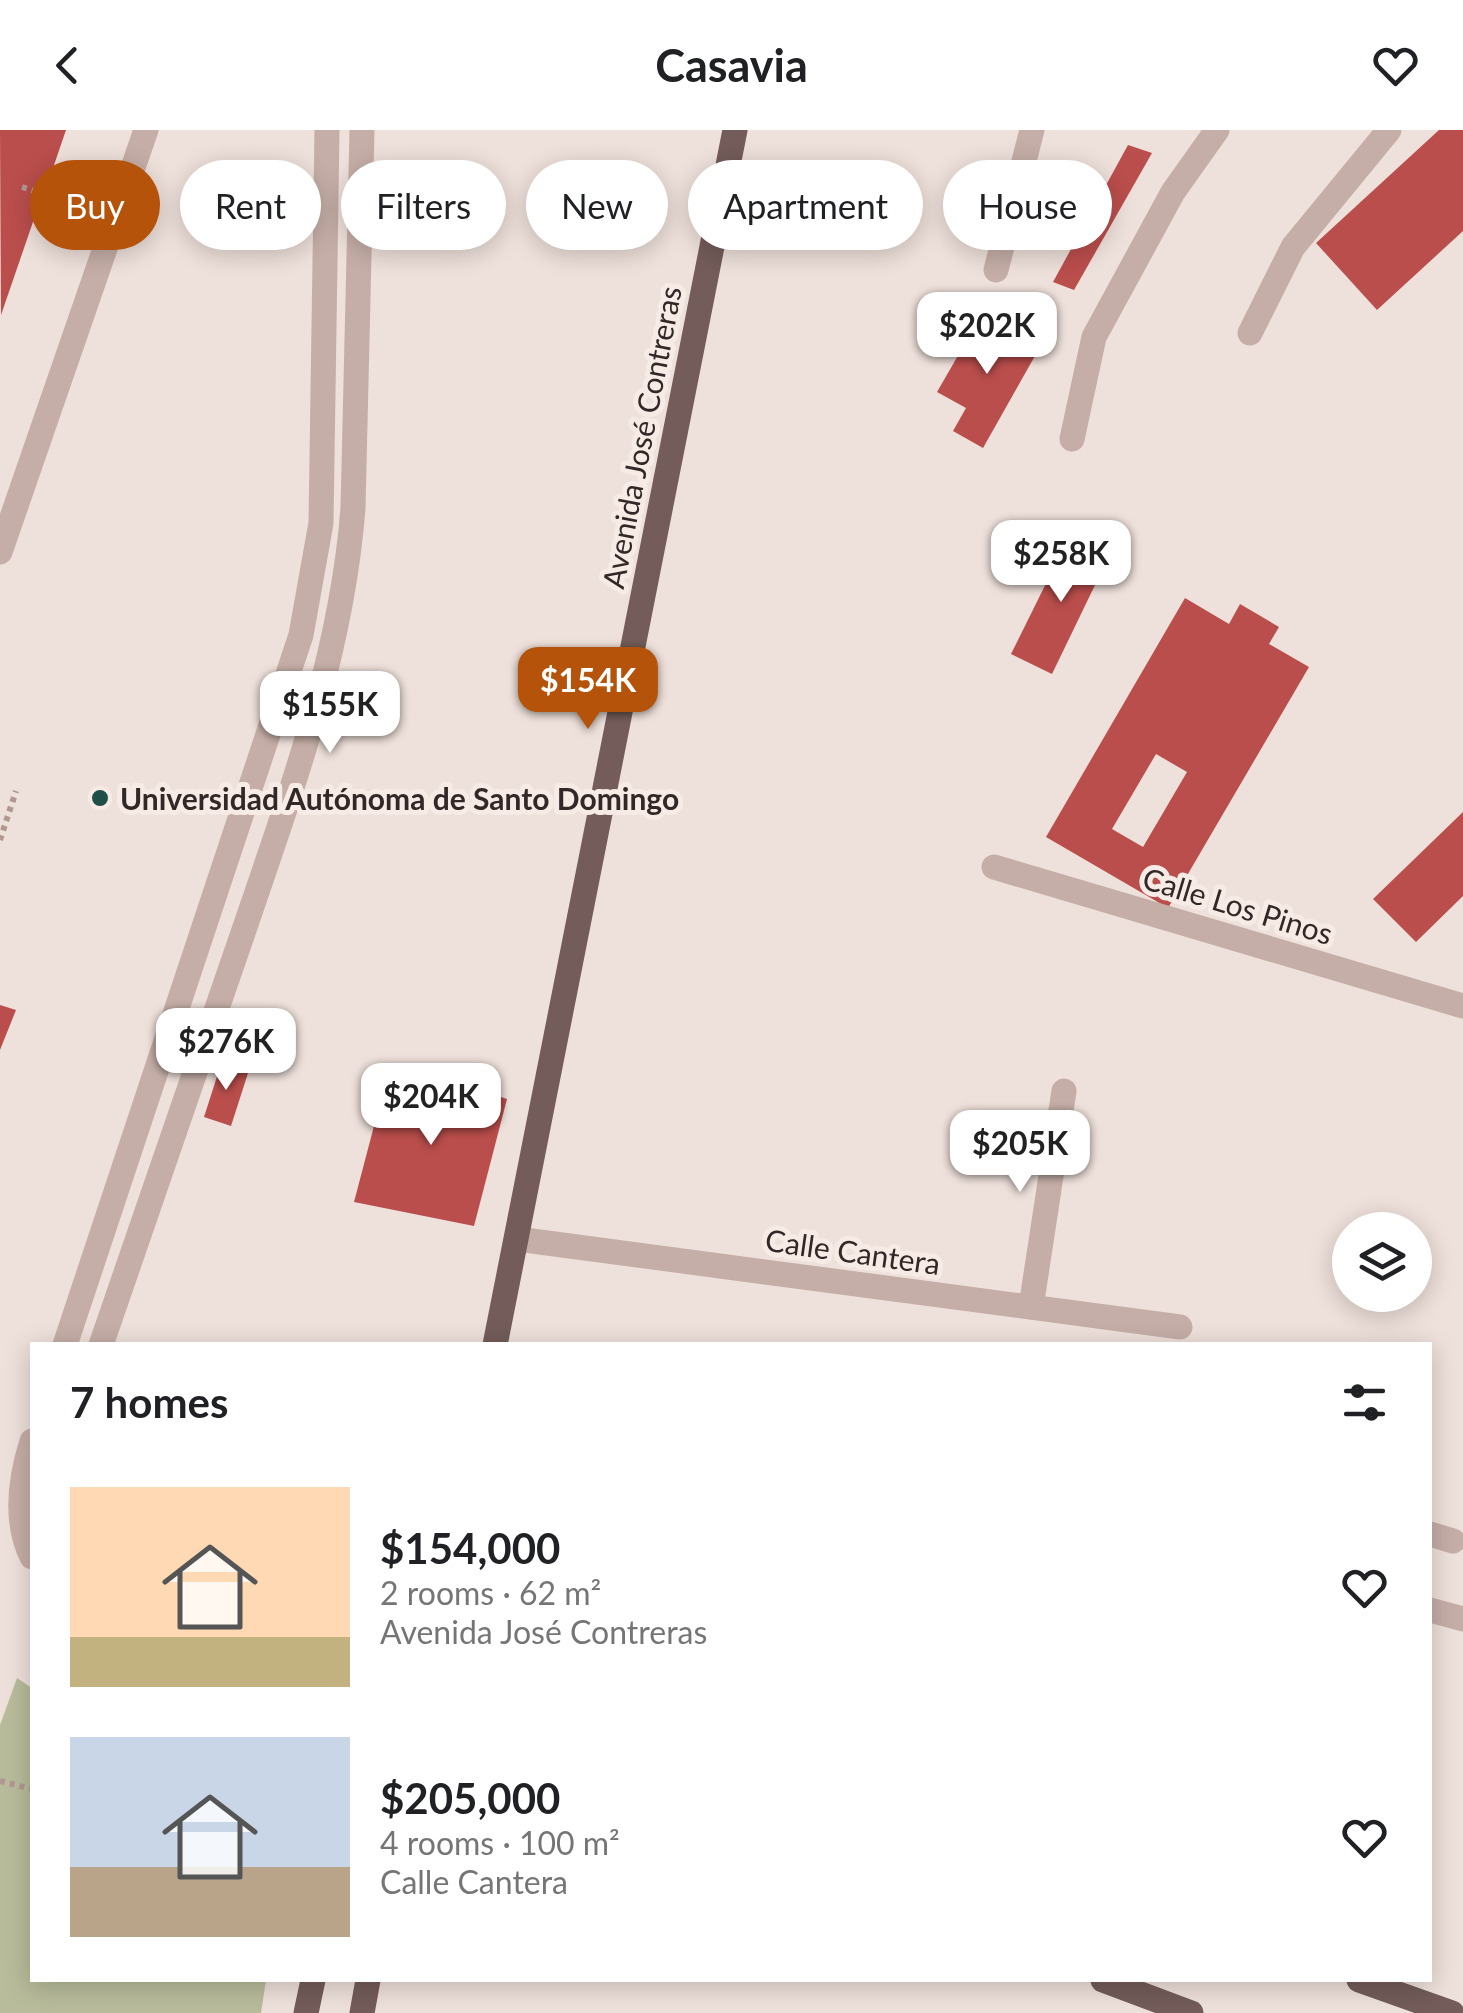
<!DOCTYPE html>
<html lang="en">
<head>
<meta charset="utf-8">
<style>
  body { margin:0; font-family:Lato,sans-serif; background:#f6f6f6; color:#202124; height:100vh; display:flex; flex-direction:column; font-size:38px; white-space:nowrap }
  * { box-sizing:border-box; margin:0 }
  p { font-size:32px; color:#757577 }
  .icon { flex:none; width:55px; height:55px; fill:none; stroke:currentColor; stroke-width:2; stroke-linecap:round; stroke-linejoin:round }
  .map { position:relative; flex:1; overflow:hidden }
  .sheet { position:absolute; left:30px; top:1212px; width:1402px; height:640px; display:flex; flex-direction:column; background:#fff; border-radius:0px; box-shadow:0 5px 25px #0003 }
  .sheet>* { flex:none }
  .top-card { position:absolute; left:30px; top:30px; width:1405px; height:90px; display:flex; gap:20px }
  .tools { position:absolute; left:1332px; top:1082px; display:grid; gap:20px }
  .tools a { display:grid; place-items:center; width:100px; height:100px; border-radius:50%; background:#fff; box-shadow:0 5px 25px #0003; font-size:50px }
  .price { position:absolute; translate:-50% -85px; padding:0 22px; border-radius:20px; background:#fff; color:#222; font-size:32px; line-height:65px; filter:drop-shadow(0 2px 5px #0008) }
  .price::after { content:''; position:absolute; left:50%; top:60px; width:30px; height:22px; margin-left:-15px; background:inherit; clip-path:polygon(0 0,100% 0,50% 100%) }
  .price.on { background:#b45309; color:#fff }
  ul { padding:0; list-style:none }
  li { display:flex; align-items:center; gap:30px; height:250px; padding:0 40px }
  li span { display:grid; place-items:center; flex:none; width:280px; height:200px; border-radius:0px; color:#555 }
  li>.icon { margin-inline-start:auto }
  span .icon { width:120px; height:120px; fill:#fffc; stroke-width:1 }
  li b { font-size:42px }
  h2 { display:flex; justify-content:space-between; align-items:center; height:120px; padding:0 40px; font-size:42px }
  .tag { padding:0 35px; border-radius:45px; background:#fff; box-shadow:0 5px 25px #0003; font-size:35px; line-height:90px }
  .tag.on { background:#b45309; color:#fff }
  header { display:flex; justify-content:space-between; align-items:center; height:130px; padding:0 40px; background:#fff; font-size:45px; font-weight:700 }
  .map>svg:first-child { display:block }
  .green { fill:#b8bc9b }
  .building { fill:#ba4e4c; fill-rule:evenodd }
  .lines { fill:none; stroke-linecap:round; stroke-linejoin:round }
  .path { stroke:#b19891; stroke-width:6; stroke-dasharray:5 5; stroke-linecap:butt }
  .minor { stroke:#c5aea7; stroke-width:25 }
  .major { stroke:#735c59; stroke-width:25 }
  .poi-dot { fill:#204f48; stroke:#f7ebe5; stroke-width:4 }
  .labels { text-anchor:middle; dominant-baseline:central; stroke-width:10; stroke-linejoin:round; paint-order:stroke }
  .street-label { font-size:30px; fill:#322827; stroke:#f7ebe5 }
  .poi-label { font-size:30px; font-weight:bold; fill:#322827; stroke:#f7ebe5; text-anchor:start }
</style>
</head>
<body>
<header><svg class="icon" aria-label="back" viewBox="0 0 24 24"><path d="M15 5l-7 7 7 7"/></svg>Casavia<svg class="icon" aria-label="heart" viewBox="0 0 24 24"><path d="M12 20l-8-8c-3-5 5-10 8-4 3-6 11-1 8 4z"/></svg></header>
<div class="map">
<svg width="1463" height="1883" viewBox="0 0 1463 1883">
  <rect width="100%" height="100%" fill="#eee0da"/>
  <polygon class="green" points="17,1548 32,1558 32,1850 266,1850 261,1883 0,1883 0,1595"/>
  <g class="building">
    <polygon points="0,0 66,0 53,38 84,49 66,100 34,89 1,185"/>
    <polygon points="1439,0 1463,0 1463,101 1377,180 1316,113"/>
    <polygon points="1128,15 1152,23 1074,160 1053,152"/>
    <polygon points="982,184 1040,217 983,318 953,301 966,278 937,262"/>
    <polygon points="1070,405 1110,424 1052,544 1011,524"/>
    <path d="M 1185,468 L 1229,494 L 1240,474 L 1279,497 L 1269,514 L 1309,537 L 1168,778 L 1046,707 ZM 1156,624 L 1187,642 L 1143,717 L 1112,699 Z"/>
    <polygon points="1463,682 1463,766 1416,812 1373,769"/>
    <polygon points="0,875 16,880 0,920"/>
    <polygon points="222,931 249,940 231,996 204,987"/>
    <polygon points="416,939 507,969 474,1096 354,1072 384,958 399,940"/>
  </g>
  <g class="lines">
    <g class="path">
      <polyline points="22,57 44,64"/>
      <polyline points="74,75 92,81"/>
      <polyline points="0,710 16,661"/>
      <polyline points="0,1651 32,1659"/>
    </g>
    <g class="minor">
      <polyline points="996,140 1032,0"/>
      <polyline points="1250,203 1293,117 1389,0"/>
      <polyline points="1072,309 1094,207 1173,62 1217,0"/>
      <polyline points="0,422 146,0"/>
      <polyline points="994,737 1463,876"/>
      <polyline points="517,1109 1180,1197"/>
      <polyline points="1031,1177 1064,961"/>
      <polyline points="65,1215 301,505 321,393 327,0"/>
      <path d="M 101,1215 C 148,1075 197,936 245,797 C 292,659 342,523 353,378 L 362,0"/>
      <path d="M 32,1311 C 20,1349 14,1391 32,1427"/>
      <polyline points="1430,1404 1453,1411"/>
      <polyline points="1430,1480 1463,1489"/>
    </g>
    <g class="major">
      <polyline points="495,1215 735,0"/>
      <polyline points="1103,1850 1191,1883"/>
      <polyline points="1359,1850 1452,1883"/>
      <polyline points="306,1883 313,1850"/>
      <polyline points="362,1883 368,1850"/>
    </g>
  </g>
  <circle class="poi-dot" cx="100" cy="668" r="10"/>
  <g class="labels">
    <g class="street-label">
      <text transform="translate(641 307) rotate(-79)">Avenida José Contreras</text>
      <text transform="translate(1238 775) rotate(17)">Calle Los Pinos</text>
      <text transform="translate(853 1121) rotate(8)">Calle Cantera</text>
    </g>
    <g class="poi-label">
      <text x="120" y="668">Universidad Autónoma de Santo Domingo</text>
    </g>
  </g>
</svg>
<div class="tools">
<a><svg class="icon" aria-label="layers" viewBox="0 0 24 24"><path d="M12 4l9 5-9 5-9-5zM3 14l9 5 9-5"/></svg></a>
</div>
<b class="price" style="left:987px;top:247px">$202K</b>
<b class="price" style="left:1061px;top:475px">$258K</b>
<b class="price on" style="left:588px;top:602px">$154K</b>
<b class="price" style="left:330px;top:626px">$155K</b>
<b class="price" style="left:226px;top:963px">$276K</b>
<b class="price" style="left:431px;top:1018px">$204K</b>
<b class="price" style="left:1020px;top:1065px">$205K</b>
<div class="top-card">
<a class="tag on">Buy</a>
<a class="tag">Rent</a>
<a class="tag">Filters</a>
<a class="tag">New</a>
<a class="tag">Apartment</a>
<a class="tag">House</a>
</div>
<section class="sheet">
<h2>7 homes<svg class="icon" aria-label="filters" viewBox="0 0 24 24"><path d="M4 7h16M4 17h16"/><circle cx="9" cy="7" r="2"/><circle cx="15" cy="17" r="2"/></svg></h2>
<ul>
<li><span style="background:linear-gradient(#ffd9b3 75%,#c2b280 0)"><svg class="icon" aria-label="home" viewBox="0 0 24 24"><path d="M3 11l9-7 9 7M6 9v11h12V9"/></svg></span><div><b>$154,000</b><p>2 rooms · 62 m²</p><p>Avenida José Contreras</p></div><svg class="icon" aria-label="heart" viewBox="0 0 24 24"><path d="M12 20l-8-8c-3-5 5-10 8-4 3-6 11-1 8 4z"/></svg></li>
<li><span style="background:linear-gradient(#c9d6e8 65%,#b9a48a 0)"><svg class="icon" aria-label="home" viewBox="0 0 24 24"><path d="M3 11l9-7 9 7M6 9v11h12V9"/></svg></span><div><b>$205,000</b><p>4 rooms · 100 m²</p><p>Calle Cantera</p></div><svg class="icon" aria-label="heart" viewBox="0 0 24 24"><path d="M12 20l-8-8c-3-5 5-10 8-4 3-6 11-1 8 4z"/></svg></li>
</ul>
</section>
</div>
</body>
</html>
